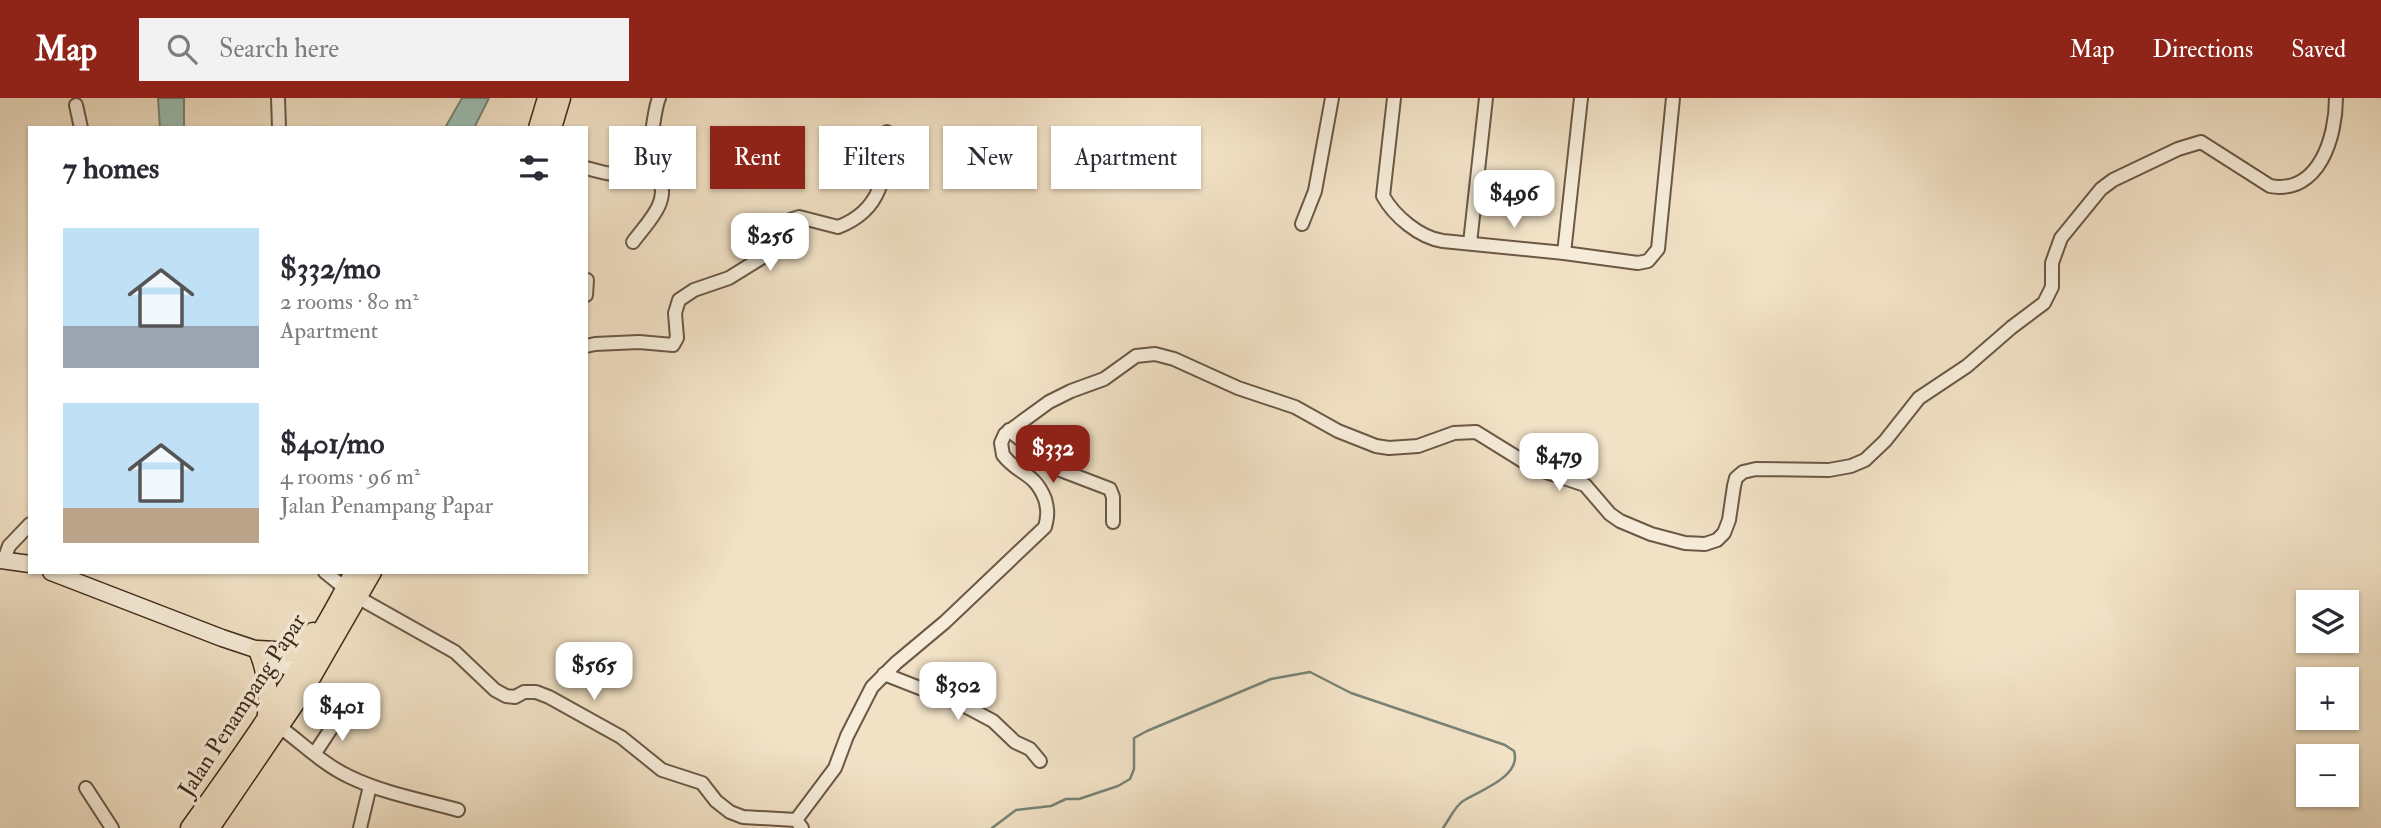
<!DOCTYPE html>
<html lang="en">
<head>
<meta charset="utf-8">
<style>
  body { margin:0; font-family:"IM FELL Double Pica",serif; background:#f2f2f3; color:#2b2b33; height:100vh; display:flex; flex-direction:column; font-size:26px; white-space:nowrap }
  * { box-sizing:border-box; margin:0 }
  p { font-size:23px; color:#7c7c81 }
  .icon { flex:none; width:38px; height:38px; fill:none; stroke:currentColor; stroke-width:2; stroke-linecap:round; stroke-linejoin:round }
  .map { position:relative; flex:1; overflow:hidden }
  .details { position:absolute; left:28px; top:28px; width:560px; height:448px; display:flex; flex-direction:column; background:#fff; border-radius:0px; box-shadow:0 2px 5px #0004 }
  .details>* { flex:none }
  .banner { position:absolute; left:609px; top:28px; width:665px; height:63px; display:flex; gap:14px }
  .controls { position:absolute; left:2296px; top:492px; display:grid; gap:14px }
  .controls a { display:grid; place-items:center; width:63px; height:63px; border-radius:0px; background:#fff; box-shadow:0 2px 5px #0004; font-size:35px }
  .price { position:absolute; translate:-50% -60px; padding:0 16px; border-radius:14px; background:#fff; color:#222; font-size:23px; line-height:46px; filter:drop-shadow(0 2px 4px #0008) }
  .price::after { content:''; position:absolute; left:50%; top:42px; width:21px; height:16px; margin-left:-10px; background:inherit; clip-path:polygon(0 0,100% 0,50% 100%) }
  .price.current { background:#8f2418; color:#fff }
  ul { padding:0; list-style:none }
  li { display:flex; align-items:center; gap:21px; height:175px; padding:0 35px }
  li span { display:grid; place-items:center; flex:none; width:196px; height:140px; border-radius:0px; color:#555 }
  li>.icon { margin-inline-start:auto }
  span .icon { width:84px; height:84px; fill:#fffc; stroke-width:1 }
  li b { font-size:30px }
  h2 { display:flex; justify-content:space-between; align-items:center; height:84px; padding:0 35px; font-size:30px }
  .tag { padding:0 24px; border-radius:0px; background:#fff; box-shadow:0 2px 5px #0004; font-size:24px; line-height:63px }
  .tag.current { background:#8f2418; color:#fff }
  header { display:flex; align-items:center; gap:42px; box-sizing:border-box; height:98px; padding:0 35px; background:#8f2418; color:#fff }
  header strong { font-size:33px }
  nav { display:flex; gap:38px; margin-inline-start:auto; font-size:24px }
  .search { width:490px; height:63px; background:#f2f2f3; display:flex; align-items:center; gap:18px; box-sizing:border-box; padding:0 24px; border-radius:0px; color:#7c7c81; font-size:26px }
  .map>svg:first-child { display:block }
  .water { fill:#9bbeb2; stroke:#768375; stroke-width:2 }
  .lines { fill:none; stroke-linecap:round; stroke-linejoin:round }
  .stream { stroke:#768375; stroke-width:2.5 }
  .minor-casing { stroke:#6b5845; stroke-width:16 }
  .secondary-casing { stroke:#3e2a1a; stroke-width:19 }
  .primary-casing { stroke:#3e2a1a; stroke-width:21 }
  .minor { stroke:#f6ecd9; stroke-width:12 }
  .secondary { stroke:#f6ecd9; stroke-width:16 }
  .primary { stroke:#f1e1c5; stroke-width:18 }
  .labels { text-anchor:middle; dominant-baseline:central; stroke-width:7; stroke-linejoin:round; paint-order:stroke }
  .street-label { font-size:23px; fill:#3e2a1a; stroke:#f6ecd9 }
</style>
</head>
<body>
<header>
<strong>Map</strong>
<div class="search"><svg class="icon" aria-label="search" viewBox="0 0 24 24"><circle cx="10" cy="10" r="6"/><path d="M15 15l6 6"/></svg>Search here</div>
<nav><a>Map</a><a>Directions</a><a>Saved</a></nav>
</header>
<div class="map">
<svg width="2381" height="730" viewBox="0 0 2381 730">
  <rect width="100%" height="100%" fill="#f1e1c5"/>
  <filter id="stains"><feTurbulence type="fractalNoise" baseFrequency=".00286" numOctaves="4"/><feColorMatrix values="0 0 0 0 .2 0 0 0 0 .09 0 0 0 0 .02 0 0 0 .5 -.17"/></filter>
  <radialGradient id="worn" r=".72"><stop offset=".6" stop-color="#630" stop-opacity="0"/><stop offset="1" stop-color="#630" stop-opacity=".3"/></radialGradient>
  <g class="water">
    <polygon points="158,0 184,0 184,30 160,30"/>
    <polygon points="462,0 489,0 474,30 445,30"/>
  </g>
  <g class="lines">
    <path class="stream" d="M 992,730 L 1016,712 L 1051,708 L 1066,701 L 1079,701 L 1118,688 L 1130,681 L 1134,671 L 1134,640 L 1147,633 L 1271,581 L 1310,574 L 1351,595 L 1505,647 L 1514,653 C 1522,678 1481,692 1463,703 C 1455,708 1449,722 1443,730"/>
    <defs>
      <g id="minor">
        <polyline points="278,0 279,30"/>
        <path d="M 1394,0 L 1383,98 C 1394,118 1420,140 1443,143 L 1564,155 L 1638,165 L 1648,163 L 1658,151 L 1673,0"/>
        <polyline points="76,7 81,30"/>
        <path d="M 586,70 C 599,73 612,78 625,77 C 655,75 650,21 659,0"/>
        <polyline points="1302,126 1315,93 1332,0"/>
        <path d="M 633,144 C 645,127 671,104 659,81 C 656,75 648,70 643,65"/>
        <polyline points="1470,145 1486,0"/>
        <polyline points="1564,155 1581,0"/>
        <polyline points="586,197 587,182"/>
        <path d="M 586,248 L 595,246 L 639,244 L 673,247 L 677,240 L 675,215 L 679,202 L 694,192 L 729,180 L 774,152 L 782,143 L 790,122 L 799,119 L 838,129 C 883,112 886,76 887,34"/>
        <polyline points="1009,332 1055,370 1110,391 1113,399 1113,424"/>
        <polyline points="4,462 9,448 30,426"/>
        <polyline points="325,474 346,491"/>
        <polyline points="359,500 455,554 495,592 506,598 515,599 524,594 536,594 549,599 621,639 662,672 702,685 716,703 730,714 743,719 796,722 802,730"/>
        <polyline points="884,576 963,607 993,623 1015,644 1030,651 1040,663"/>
        <path d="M 280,629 C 303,646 324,667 350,679 C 383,695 422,702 458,712"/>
        <polyline points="315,655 340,617"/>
        <polyline points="86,690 112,730"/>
        <path d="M 796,722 L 835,670 L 847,638 L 872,589 L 896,565 L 945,524 L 1045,429 C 1048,418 1048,412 1045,401 C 1034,373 1018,377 1003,357 L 1001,345 L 1005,336 L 1049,304 L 1071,293 L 1104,281 L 1136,258 L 1155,256 L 1174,261 L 1238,290 L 1295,309 L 1338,333 L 1376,348 L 1389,350 L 1418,348 L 1454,335 L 1476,334 L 1534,370 L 1585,387 L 1610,416 L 1620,423 L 1651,436 L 1685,445 L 1705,446 L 1717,442 L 1724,435 L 1729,422 L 1734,388 L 1736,380 L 1743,374 L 1756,371 L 1829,372 L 1851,368 L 1865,362 L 1885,343 L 1919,300 L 1967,268 L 2012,229 L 2044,205 L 2052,189 L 2052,165 L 2061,140 L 2101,91 L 2113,82 L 2178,51 L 2201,44 L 2270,88 C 2319,97 2336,39 2336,0"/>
        <polyline points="360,730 370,688"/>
      </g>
      <g id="secondary">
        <polyline points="0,462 30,466"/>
        <polyline points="51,474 222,540 258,552 297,574 304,584"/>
      </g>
      <g id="primary">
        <polyline points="538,30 547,0"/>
        <polyline points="552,30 561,0"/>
        <path d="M 267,616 C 269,592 267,575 258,552 L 292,554 L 313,534"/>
        <path d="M 190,730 C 249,648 308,564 354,474"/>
        <polyline points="210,730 304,592 372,474"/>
      </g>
    </defs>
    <use href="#minor" class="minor-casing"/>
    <use href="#secondary" class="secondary-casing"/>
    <use href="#primary" class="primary-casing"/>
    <use href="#minor" class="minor"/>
    <use href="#secondary" class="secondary"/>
    <use href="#primary" class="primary"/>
  </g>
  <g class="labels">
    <g class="street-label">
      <text transform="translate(242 607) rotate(-57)">Jalan Penampang Papar</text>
    </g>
  </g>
  <rect width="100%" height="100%" filter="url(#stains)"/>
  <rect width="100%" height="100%" fill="url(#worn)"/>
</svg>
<div class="controls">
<a><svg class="icon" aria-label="layers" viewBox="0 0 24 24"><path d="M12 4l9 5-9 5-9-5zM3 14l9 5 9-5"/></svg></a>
<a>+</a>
<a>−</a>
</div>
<b class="price" style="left:1514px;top:132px">$496</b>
<b class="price" style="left:770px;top:175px">$256</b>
<b class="price current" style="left:1053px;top:387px">$332</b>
<b class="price" style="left:1559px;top:395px">$479</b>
<b class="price" style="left:594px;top:604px">$565</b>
<b class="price" style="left:958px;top:624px">$302</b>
<b class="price" style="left:342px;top:645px">$401</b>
<div class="banner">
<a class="tag">Buy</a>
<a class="tag current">Rent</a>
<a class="tag">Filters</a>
<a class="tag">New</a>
<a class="tag">Apartment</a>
</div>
<section class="details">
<h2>7 homes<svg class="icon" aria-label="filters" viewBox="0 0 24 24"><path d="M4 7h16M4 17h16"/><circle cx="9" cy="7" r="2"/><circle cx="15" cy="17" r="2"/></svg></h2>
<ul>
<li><span style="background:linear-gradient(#bfe0f5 70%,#9aa5b1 0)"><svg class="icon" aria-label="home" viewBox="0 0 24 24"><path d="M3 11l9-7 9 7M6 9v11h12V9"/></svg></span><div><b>$332/mo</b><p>2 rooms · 80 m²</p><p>Apartment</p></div></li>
<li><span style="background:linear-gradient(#bfe0f5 75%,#b9a48a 0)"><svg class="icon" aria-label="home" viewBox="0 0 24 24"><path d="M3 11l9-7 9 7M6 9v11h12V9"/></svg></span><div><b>$401/mo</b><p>4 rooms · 96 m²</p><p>Jalan Penampang Papar</p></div></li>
</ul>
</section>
</div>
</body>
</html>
